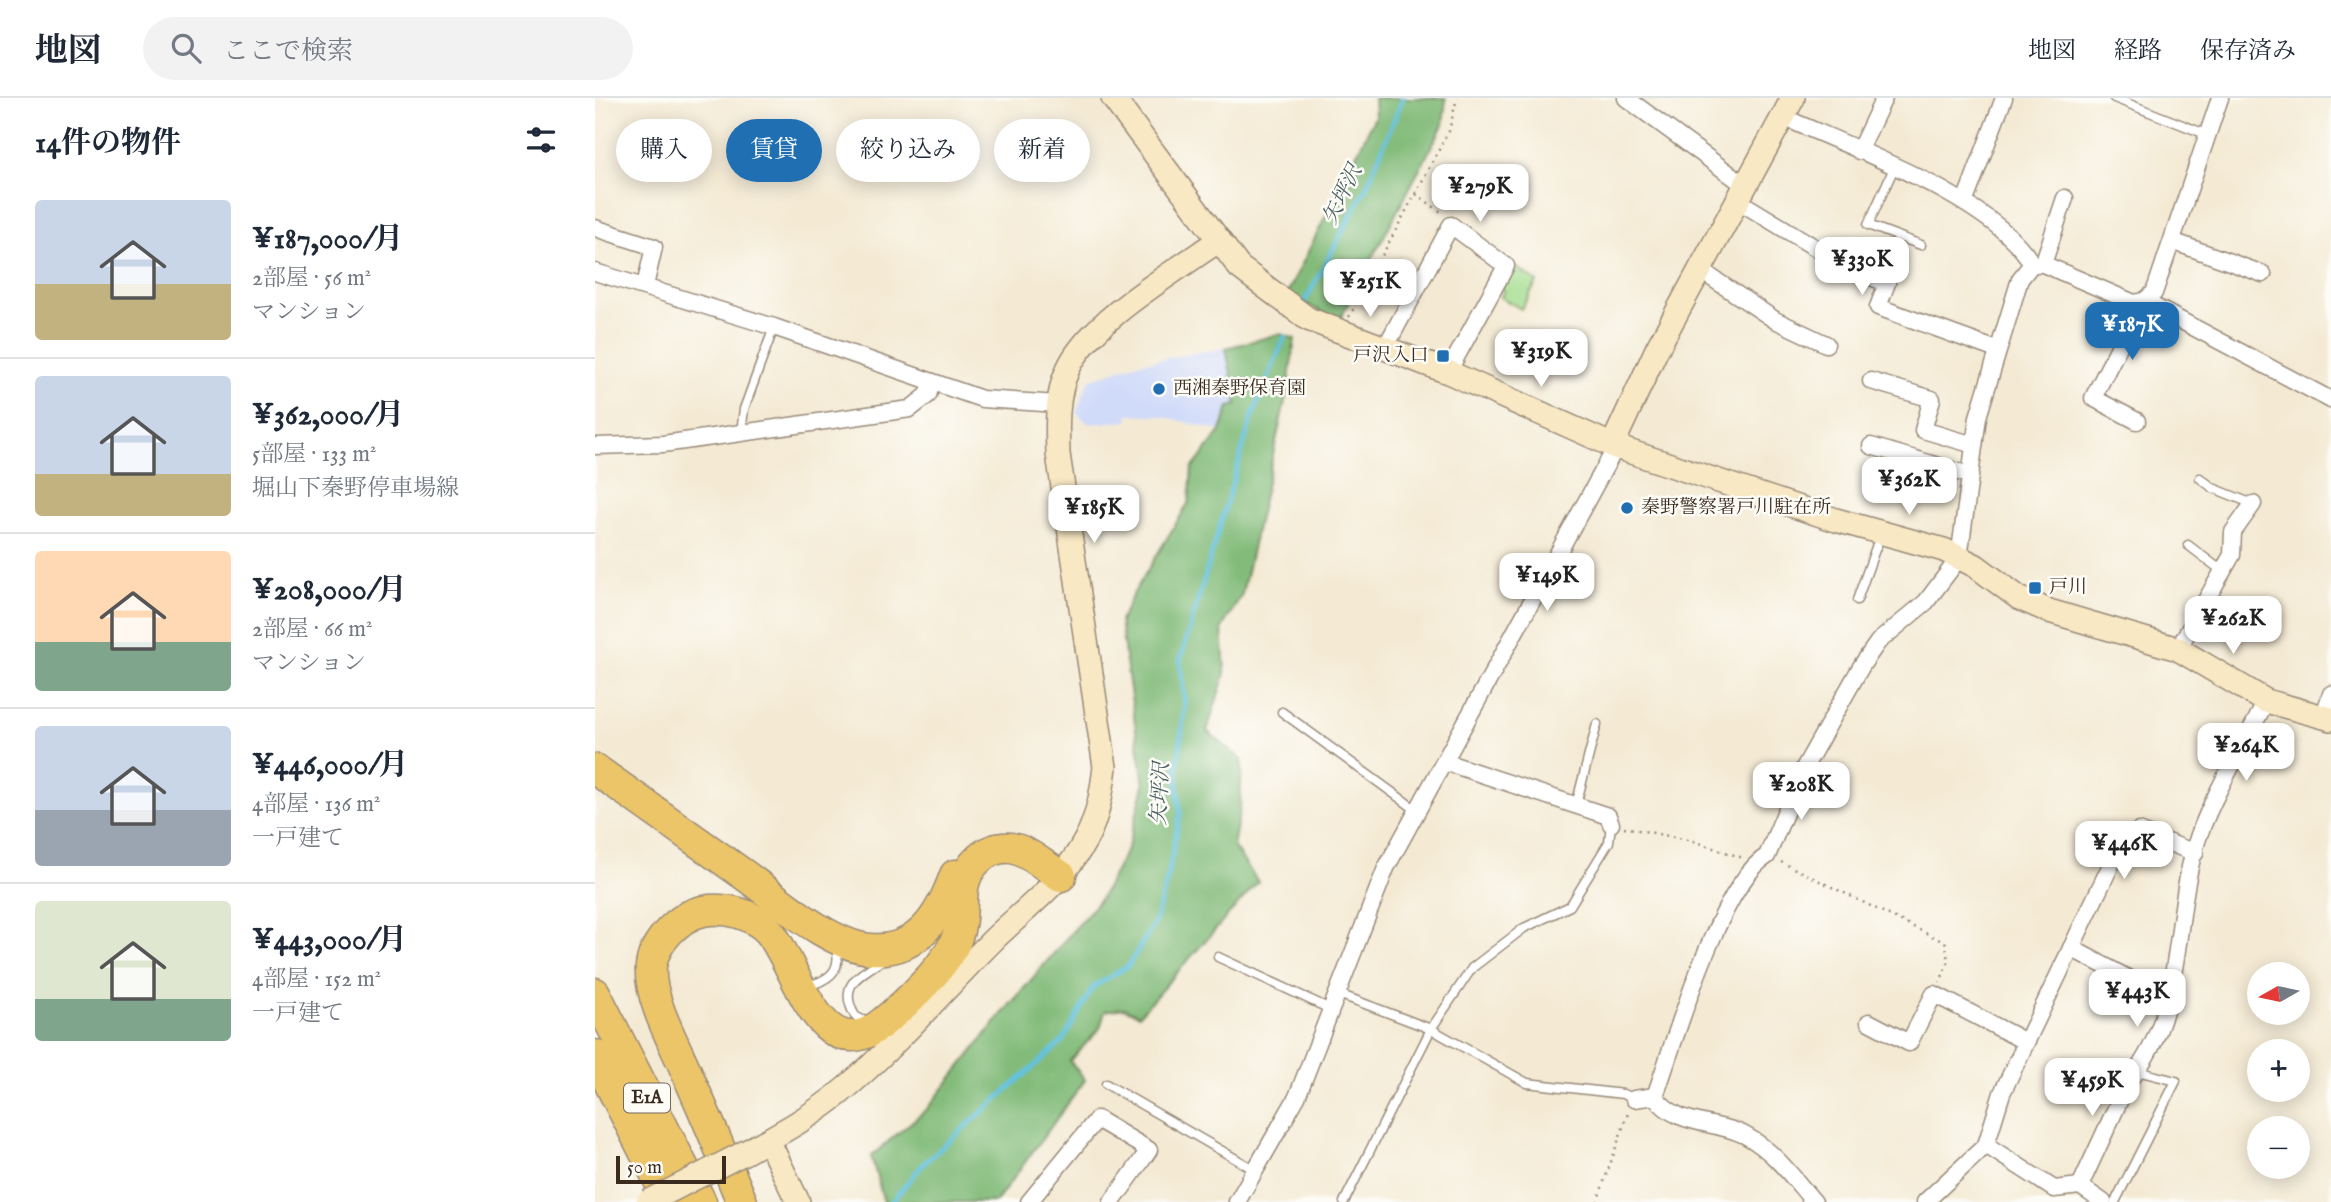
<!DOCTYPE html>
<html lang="ja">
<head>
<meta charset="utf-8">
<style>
  body { margin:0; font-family:"IM FELL English","Noto Serif JP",serif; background:#f2f2f3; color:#1f2937; height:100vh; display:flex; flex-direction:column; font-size:26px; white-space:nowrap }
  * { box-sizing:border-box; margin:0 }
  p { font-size:23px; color:#747a83 }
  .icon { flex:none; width:38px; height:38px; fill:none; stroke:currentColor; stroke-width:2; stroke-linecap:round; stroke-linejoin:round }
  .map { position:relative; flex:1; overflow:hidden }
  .panel { display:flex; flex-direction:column; background:#fff; width:595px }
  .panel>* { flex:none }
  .banner { position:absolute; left:21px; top:21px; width:665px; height:63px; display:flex; gap:14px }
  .needle { width:46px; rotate:261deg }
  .controls { position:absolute; left:1652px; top:864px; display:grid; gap:14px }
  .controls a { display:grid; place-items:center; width:63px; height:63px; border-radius:50%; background:#fff; box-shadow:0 4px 18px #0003; font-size:35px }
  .scale { position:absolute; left:21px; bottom:18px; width:110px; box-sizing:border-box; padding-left:7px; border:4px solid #3b2a1e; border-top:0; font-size:19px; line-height:24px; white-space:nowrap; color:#3b2a1e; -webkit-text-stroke:5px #fdfcf7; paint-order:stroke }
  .price { position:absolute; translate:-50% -60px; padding:0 16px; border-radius:14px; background:#fff; color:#222; font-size:23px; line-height:46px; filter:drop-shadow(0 2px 4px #0008) }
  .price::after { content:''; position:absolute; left:50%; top:42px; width:21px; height:16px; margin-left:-10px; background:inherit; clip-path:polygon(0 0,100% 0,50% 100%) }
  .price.current { background:#1f6fb2; color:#fff }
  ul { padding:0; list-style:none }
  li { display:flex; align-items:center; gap:21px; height:175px; padding:0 35px }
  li+li { border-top:2px solid #e0e1e3 }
  li span { display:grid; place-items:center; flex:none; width:196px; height:140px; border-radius:7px; color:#555 }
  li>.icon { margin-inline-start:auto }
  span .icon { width:84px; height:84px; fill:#fffc; stroke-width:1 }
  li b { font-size:30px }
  h2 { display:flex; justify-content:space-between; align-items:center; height:84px; padding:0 35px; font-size:30px }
  .chip { padding:0 24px; border-radius:32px; background:#fff; box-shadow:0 4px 18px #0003; font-size:24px; line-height:63px }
  .chip.current { background:#1f6fb2; color:#fff }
  header { display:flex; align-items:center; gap:42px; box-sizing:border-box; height:98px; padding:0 35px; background:#fff; border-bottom:2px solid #e0e1e3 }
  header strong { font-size:33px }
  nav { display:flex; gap:38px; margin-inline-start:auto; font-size:24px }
  .search { width:490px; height:63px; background:#f2f2f3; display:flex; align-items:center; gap:18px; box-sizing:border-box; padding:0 24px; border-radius:38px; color:#747a83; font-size:26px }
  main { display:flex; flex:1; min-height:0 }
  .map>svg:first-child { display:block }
  .built { fill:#d0daf9 }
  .green { fill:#a4dd8f; stroke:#708456; stroke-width:2 }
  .forest { fill:#83bc7a; stroke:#5f734c; stroke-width:2 }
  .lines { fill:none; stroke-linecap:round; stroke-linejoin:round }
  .stream { stroke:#62c2e0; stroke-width:4.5 }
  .lane-casing { stroke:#988a79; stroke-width:11 }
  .street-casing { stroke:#988a79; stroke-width:19 }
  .secondary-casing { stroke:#988a79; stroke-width:26 }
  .highway-casing { stroke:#988a79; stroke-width:33 }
  .path { stroke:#988a79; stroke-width:2.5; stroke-dasharray:2 5; stroke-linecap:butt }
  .lane { stroke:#fff; stroke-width:8 }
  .street { stroke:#fff; stroke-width:16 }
  .secondary { stroke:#f8e8c3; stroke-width:23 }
  .highway { stroke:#edc569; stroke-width:30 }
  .secondary-bridge-casing { stroke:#988a79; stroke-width:26; stroke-linecap:butt }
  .secondary-bridge { stroke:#f8e8c3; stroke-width:23 }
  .poi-dot { fill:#1f6fb2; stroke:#fdfcf7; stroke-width:2.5 }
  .labels { text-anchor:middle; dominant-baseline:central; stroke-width:5; stroke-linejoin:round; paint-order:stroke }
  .shield { fill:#fdfcf7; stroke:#75695f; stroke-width:2 }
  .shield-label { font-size:18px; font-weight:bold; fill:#3b2a1e }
  .poi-label { font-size:19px; fill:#3b2a1e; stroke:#fdfcf7; text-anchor:start }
  .water-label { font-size:21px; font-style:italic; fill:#495f62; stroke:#fdfcf7 }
</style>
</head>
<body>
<header>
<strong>地図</strong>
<div class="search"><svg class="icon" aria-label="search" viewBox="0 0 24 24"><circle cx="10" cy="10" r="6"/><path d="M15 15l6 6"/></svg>ここで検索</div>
<nav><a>地図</a><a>経路</a><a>保存済み</a></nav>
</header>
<main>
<section class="panel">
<h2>14件の物件<svg class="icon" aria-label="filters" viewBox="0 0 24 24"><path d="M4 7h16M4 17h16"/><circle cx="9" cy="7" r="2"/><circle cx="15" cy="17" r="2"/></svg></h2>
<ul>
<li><span style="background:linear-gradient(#c9d6e8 60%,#c2b280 0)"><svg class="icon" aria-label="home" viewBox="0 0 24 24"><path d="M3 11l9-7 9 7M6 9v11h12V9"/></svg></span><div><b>¥187,000/月</b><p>2部屋 · 56 m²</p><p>マンション</p></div></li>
<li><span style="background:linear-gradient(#c9d6e8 70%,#c2b280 0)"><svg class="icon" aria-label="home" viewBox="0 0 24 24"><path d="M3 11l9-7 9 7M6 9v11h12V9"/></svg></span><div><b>¥362,000/月</b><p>5部屋 · 133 m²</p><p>堀山下秦野停車場線</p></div></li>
<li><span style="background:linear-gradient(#ffd9b3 65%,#7fa58c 0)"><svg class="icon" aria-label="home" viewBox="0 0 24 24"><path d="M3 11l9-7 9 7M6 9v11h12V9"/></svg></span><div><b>¥208,000/月</b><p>2部屋 · 66 m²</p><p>マンション</p></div></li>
<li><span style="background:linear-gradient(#c9d6e8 60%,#9aa5b1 0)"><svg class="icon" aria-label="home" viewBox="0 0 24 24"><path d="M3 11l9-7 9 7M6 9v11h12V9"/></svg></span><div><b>¥446,000/月</b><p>4部屋 · 136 m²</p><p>一戸建て</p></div></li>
<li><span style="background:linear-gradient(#dfe7d0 70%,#7fa58c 0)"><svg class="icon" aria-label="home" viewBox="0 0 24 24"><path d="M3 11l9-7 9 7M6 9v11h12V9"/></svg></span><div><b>¥443,000/月</b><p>4部屋 · 152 m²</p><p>一戸建て</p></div></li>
</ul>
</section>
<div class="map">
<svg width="1736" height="1104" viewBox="0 0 1736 1104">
  <rect width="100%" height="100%" fill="#fdfcf7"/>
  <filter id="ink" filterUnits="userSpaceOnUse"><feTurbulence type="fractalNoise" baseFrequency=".0143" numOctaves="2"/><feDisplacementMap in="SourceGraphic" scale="14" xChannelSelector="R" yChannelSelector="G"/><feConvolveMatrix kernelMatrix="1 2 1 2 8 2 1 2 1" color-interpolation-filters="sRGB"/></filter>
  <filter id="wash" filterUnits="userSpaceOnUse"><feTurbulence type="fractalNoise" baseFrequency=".00686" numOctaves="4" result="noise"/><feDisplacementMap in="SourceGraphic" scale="28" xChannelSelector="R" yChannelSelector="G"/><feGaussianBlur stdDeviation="1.57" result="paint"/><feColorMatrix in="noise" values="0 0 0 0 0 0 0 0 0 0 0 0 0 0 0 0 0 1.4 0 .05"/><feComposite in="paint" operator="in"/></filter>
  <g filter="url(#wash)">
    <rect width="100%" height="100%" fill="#f4ead4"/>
    <polygon class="built" points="631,250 642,308 626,333 566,318 533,316 534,323 494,326 481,315 494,282 543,265"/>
    <polygon class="green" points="918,167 942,184 926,211 905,199 909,193 906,191"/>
    <g class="forest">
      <polygon points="779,0 851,0 848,27 744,223 692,196 780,19"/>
      <polygon points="685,236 700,241 692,294 647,496 627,530 630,575 612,633 647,662 645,711 638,748 663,784 544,917 529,910 510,913 505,930 475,963 490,982 401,1104 289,1104 276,1058 332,1011 408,915 506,800 533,749 549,687 525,523 540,493 594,404 597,371 626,333 634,309 642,307 631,250"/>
    </g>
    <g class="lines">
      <g class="stream">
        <polyline points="709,205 771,90 808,0"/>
        <polyline points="296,1104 329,1065 468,943 498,889 533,868 560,824 572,782 585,716 582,672 590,607 585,563 656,322 690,238"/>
      </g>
    </g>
  </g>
  <g filter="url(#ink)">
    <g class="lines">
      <defs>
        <g id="lane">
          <polyline points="1519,0 1613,37"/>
          <polyline points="1299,70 1273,127 1326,147"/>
          <polyline points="146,335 149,311 179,229"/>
          <polyline points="1605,380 1618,390 1658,406"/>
          <polyline points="1593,447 1627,473"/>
          <polyline points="1262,502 1286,435"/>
          <polyline points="687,614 820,711"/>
          <polyline points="981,707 1002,626"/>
          <polyline points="623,859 735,911"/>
          <path d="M 211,882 L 219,886 C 239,879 246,869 241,848"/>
          <polyline points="741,895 836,931 932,985 1028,996 1039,1001"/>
          <path d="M 273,925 L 260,918 C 242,886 265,877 289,861"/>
          <polyline points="511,986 660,1072"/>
          <polyline points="749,1104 836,931 877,870 929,830 975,808 1014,744 1016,726"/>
          <polyline points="1520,1104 1581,983 1542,973"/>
        </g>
        <g id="street">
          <polyline points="1031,0 1151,88"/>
          <path d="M 1188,19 C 1257,50 1401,102 1437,166"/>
          <polyline points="1264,53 1289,0"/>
          <polyline points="1142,102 1257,172 1292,185 1283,209 1402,252"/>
          <polyline points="1370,103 1409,0"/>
          <polyline points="0,130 59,149 50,188"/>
          <polyline points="1577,143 1668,176"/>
          <polyline points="1448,166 1470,100"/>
          <polyline points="1105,172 1180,222 1231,246"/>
          <polyline points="0,174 179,229 387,301 464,306"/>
          <polyline points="1549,203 1736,302"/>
          <polyline points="1539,205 1538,221 1498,300 1542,323"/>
          <polyline points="790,250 856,127 911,168 853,274"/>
          <polyline points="1276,283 1337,301 1328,332 1379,347"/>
          <polyline points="0,348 68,346 315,311 333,297 337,285"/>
          <polyline points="1276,348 1374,377"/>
          <polyline points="1583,551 1637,457 1638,434 1658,406"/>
          <polyline points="1728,619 1736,596"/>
          <polyline points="850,664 1013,718 1016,726"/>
          <polyline points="1476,850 1572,901"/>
          <polyline points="1274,924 1314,945 1339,896 1431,944"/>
          <path d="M 1060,998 C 1080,943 1124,787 1172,758 L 1208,672 L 1267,567 L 1283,544 L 1331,504 L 1364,460 L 1383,319 L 1425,181 L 1437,166 L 1448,166 L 1539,205 L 1549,203 L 1559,195 L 1625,0"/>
          <path d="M 1060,998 C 1081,1030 1125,1022 1153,1039 C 1180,1054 1199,1081 1219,1104"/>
          <polyline points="1039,1001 1060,998"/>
          <polyline points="1391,1047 1459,1091 1485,1088 1508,1104"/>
          <path d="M 1485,1088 L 1534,982 C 1592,916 1576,816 1604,737 C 1621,691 1649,647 1671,603"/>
          <polyline points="434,1104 502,1021 554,1052 517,1104"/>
          <polyline points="642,1104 702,999 791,770 1021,349"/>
          <polyline points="1330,1104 1391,1047 1407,995 1523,752 1544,733 1600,755"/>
        </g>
        <g id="secondary">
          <polyline points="518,0 644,169 713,221 853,274 1021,349 1241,422 1349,452 1381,468 1424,500 1454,513 1583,551 1671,603 1736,621"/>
          <polyline points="1021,349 1023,335 1062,251 1198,0"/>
          <polyline points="173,1042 203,1104"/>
          <path d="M 149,1055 C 184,1036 221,1016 252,989 C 304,945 349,891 398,842 C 431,810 469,783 491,741 C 503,719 507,693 510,669 L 463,356 C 462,328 461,297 473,271 C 495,222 580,174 624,142"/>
        </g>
        <g id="highway">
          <path d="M 0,671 C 49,706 99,741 148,776 C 182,800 234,848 276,851 C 324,855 346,816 360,777"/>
          <polyline points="0,895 106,1104"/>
          <polyline points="0,957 75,1104"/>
          <path d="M 147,1104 C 129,1060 110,1016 91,973 C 79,945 53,899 56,868 C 59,844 84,818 108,813 C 131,809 155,815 172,831 C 200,859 223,977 287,925 C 310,907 350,869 361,842 C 368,825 366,808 368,790 C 372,767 391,748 416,750 C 432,752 452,770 466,778"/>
        </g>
      </defs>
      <use href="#lane" class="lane-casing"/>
      <use href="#street" class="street-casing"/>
      <use href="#secondary" class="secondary-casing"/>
      <use href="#highway" class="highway-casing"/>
      <g class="path">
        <polyline points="821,96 846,114"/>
        <polyline points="754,219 854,33 862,0"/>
        <polyline points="1029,729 1098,743 1148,760"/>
        <polyline points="1186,764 1351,845 1353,865 1345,884"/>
        <polyline points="1002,1104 1033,1015"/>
      </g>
      <use href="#lane" class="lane"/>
      <use href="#street" class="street"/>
      <use href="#secondary" class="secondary"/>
      <use href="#highway" class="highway"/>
      <defs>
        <polyline id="secondary-bridge" points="53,1104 149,1055"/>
      </defs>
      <use href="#secondary-bridge" class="secondary-bridge-casing"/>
      <use href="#secondary-bridge" class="secondary-bridge"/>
    </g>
  </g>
  <g class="poi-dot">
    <rect x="841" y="251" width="14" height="14" rx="3.5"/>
    <circle cx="564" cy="291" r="7"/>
    <circle cx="1032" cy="410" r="7"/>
    <rect x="1433" y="483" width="14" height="14" rx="3.5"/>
  </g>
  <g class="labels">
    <rect class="shield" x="29" y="985.5" width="46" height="29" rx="5"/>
    <g class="shield-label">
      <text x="52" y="1000">E1A</text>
    </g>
    <g class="poi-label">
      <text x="834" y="258" text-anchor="end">戸沢入口</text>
      <text x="578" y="291">西湘秦野保育園</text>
      <text x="1046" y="410">秦野警察署戸川駐在所</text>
      <text x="1454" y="490">戸川</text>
    </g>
    <g class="water-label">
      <text transform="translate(748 97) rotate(-64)">矢坪沢</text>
      <text transform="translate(566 696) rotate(-87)">矢坪沢</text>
    </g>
  </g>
</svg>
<div class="controls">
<a><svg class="needle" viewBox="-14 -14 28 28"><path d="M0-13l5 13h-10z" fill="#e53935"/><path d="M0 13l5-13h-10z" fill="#747a83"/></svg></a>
<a>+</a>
<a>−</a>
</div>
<div class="scale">50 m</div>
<b class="price" style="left:885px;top:126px">¥279K</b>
<b class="price" style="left:1267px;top:199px">¥330K</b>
<b class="price" style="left:775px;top:221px">¥251K</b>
<b class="price current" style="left:1537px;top:264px">¥187K</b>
<b class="price" style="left:946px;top:291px">¥319K</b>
<b class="price" style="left:1314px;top:419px">¥362K</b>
<b class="price" style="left:499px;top:447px">¥185K</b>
<b class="price" style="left:952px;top:515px">¥149K</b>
<b class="price" style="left:1638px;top:558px">¥262K</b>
<b class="price" style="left:1651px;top:685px">¥264K</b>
<b class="price" style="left:1206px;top:724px">¥208K</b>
<b class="price" style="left:1529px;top:783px">¥446K</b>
<b class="price" style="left:1542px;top:931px">¥443K</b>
<b class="price" style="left:1497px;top:1020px">¥459K</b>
<div class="banner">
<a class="chip">購入</a>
<a class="chip current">賃貸</a>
<a class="chip">絞り込み</a>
<a class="chip">新着</a>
</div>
</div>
</main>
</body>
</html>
